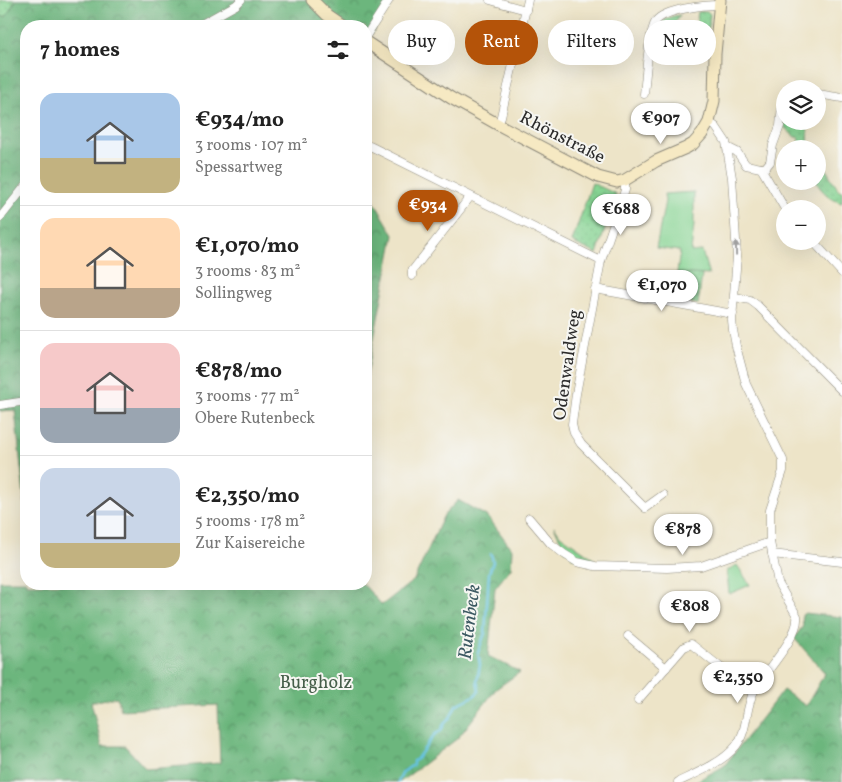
<!DOCTYPE html>
<html lang="en">
<head>
<meta charset="utf-8">
<style>
  body { margin:0; font-family:Vollkorn,serif; background:#f6f6f6; color:#222; height:100vh; display:flex; flex-direction:column; font-size:19px; white-space:nowrap }
  * { box-sizing:border-box; margin:0 }
  p { font-size:16px; color:#767676 }
  .icon { flex:none; width:28px; height:28px; fill:none; stroke:currentColor; stroke-width:2; stroke-linecap:round; stroke-linejoin:round }
  .map { position:relative; flex:1; overflow:hidden }
  .sheet { position:absolute; left:20px; top:20px; width:352px; height:570px; display:flex; flex-direction:column; background:#fff; border-radius:20px; box-shadow:0 5px 20px #0002 }
  .sheet>* { flex:none }
  .banner { position:absolute; left:388px; top:20px; width:379px; height:45px; display:flex; gap:10px }
  .tools { position:absolute; left:776px; top:80px; display:grid; gap:10px }
  .tools a { display:grid; place-items:center; width:50px; height:50px; border-radius:50%; background:#fff; box-shadow:0 5px 20px #0002; font-size:25px }
  .price { position:absolute; translate:-50% -42px; padding:0 11px; border-radius:18px; background:#fff; color:#222; font-size:16px; line-height:32px; filter:drop-shadow(0 1px 2px #0008) }
  .price::after { content:''; position:absolute; left:50%; top:30px; width:15px; height:11px; margin-left:-8px; background:inherit; clip-path:polygon(0 0,100% 0,50% 100%) }
  .price.on { background:#b45309; color:#fff }
  ul { padding:0; list-style:none }
  li { display:flex; align-items:center; gap:15px; height:125px; padding:0 20px }
  li+li { border-top:1px solid #e0e0e0 }
  li span { display:grid; place-items:center; flex:none; width:140px; height:100px; border-radius:15px; color:#555 }
  li>.icon { margin-inline-start:auto }
  span .icon { width:60px; height:60px; fill:#fffc; stroke-width:1 }
  li b { font-size:21px }
  h2 { display:flex; justify-content:space-between; align-items:center; height:60px; padding:0 20px; font-size:21px }
  .pill { padding:0 18px; border-radius:22px; background:#fff; box-shadow:0 5px 20px #0002; font-size:18px; line-height:45px }
  .pill.on { background:#b45309; color:#fff }
  .map>svg:first-child { display:block }
  .grass { fill:url(#grass-dots); stroke:#58805f }
  .forest { fill:url(#forest-crowns); stroke:#4c7054; fill-rule:evenodd }
  .garden { fill:#86d493; stroke:#58805f }
  .lines { fill:none; stroke-linecap:round; stroke-linejoin:round }
  .stream { stroke:#65c3e3; stroke-width:2.5 }
  .street-casing { stroke:#8c887a; stroke-width:9 }
  .secondary-casing { stroke:#8c887a; stroke-width:13 }
  .street { stroke:#fff; stroke-width:8 }
  .secondary { stroke:#f6e9c3; stroke-width:11 }
  .oneway { fill:#a0a0a0 }
  .labels { text-anchor:middle; dominant-baseline:central; stroke-width:4; stroke-linejoin:round; paint-order:stroke }
  .street-label { font-size:18px; fill:#2b2b2b; stroke:#f6f6f2 }
  .park-label { font-size:18px; fill:#465e4a; stroke:#f6f6f2 }
  .water-label { font-size:19px; font-style:italic; fill:#3c5962; stroke:#f6f6f2 }
</style>
</head>
<body>
<div class="map">
<svg width="842" height="782" viewBox="0 0 842 782">
  <defs>
    <pattern id="grass-dots" width="8" height="8" patternUnits="userSpaceOnUse" patternTransform="scale(1.25)"><rect width="8" height="8" fill="#86d493"/><path d="M2 2h.1M6 6h.1" fill="none" stroke="#74b67f" stroke-width="1.8" stroke-linecap="round"/></pattern>
    <pattern id="forest-crowns" width="20" height="18" patternUnits="userSpaceOnUse" patternTransform="scale(1.25)"><rect width="20" height="18" fill="#6cb67d"/><path d="M2 6a3 3 0 1 1 6 0M12 15a3 3 0 1 1 6 0" fill="none" stroke="#599467"/></pattern>
  </defs>
  <rect width="100%" height="100%" fill="#f6f6f2"/>
  <filter id="ink" filterUnits="userSpaceOnUse"><feTurbulence type="fractalNoise" baseFrequency=".02" numOctaves="2"/><feDisplacementMap in="SourceGraphic" scale="10" xChannelSelector="R" yChannelSelector="G"/><feConvolveMatrix kernelMatrix="1 2 1 2 8 2 1 2 1" color-interpolation-filters="sRGB"/></filter>
  <filter id="wash" filterUnits="userSpaceOnUse"><feTurbulence type="fractalNoise" baseFrequency=".0096" numOctaves="4" result="noise"/><feDisplacementMap in="SourceGraphic" scale="20" xChannelSelector="R" yChannelSelector="G"/><feGaussianBlur stdDeviation="1.12" result="paint"/><feColorMatrix in="noise" values="0 0 0 0 0 0 0 0 0 0 0 0 0 0 0 0 0 1.4 0 .05"/><feComposite in="paint" operator="in"/></filter>
  <g filter="url(#wash)">
    <rect width="100%" height="100%" fill="#ede4c8"/>
    <g class="grass">
      <polygon points="0,0 16,0 6,17 0,16"/>
      <polygon points="707,11 710,14 707,46 694,45 698,12"/>
      <path d="M 680,15 L 675,22 L 666,57 L 653,55 C 656,34 655,18 680,15 Z"/>
      <polygon points="785,121 804,121 805,127 808,130 809,149 802,149 798,137 795,137 783,126"/>
      <path d="M 818,166 L 825,168 L 839,191 L 842,191 L 842,203 C 832,201 820,190 816,181 L 818,181 Z"/>
      <polygon points="592,183 616,194 597,254 572,242"/>
      <polygon points="677,273 702,275 698,304 674,300"/>
      <polygon points="554,526 560,535 593,558 594,562 592,563 572,557 572,554 565,550"/>
    </g>
    <g class="forest">
      <polygon points="16,0 393,0 366,43 366,26 26,26 26,515 15,410 0,411 0,16 6,17"/>
      <polygon points="366,188 394,235 366,380"/>
      <path d="M 458,500 L 488,517 L 512,549 L 511,568 L 495,588 L 488,656 L 520,672 L 496,689 L 458,738 L 400,782 L 0,782 L 0,581 L 26,581 L 26,584 L 363,584 L 382,605 L 414,580 L 444,515 ZM 117,697 L 121,710 L 218,705 L 220,763 L 146,769 L 125,746 L 102,746 L 91,702 Z"/>
      <polygon points="805,613 842,617 842,782 695,782 724,766 783,690 806,706 825,673 794,638 803,626 802,615"/>
    </g>
    <g class="garden">
      <polygon points="694,192 694,225 691,252 702,251 709,275 677,273 680,251 656,248 665,201 664,194"/>
      <polygon points="737,565 750,585 729,594 727,571"/>
    </g>
    <g class="lines">
      <polyline class="stream" points="398,782 403,772 413,765 413,761 416,760 435,734 441,731 444,724 450,718 456,705 474,696 479,691 477,681 480,665 478,652 485,633 489,573 493,562 491,554"/>
    </g>
  </g>
  <g filter="url(#ink)">
    <g class="lines">
      <defs>
        <g id="street">
          <polyline points="490,0 526,10"/>
          <polyline points="198,26 236,5 241,0"/>
          <polyline points="471,34 497,44 517,49"/>
          <polyline points="366,36 389,0"/>
          <path d="M 644,94 C 646,78 648,33 656,21 C 665,9 704,5 719,5"/>
          <polyline points="818,94 842,98"/>
          <polyline points="499,125 528,0"/>
          <polyline points="366,147 370,146 601,261"/>
          <polyline points="727,147 737,152 746,165 761,168 785,209"/>
          <polyline points="761,168 765,168 770,162 773,145 780,126 782,105 785,98"/>
          <polyline points="625,180 625,190 601,261 576,394 572,424 574,433 581,444 645,508 663,495"/>
          <polyline points="0,218 26,185"/>
          <polyline points="813,241 842,273"/>
          <polyline points="412,276 412,271 470,197"/>
          <polyline points="595,289 733,314"/>
          <polyline points="735,297 750,300 758,306 842,391"/>
          <polyline points="0,405 26,401"/>
          <polyline points="529,518 551,544 564,554 577,562 595,566 667,568 701,566 770,542"/>
          <polyline points="772,554 842,562"/>
          <polyline points="628,636 666,668"/>
          <polyline points="638,700 684,647 691,644 753,693"/>
          <path d="M 678,782 C 697,773 722,763 736,746 C 748,731 745,708 754,691 C 764,673 800,636 797,616 L 778,583 L 770,542 L 770,510 L 783,471 L 783,460 L 746,384 L 736,346 L 733,330 L 732,320 L 737,256 L 732,178 L 726,142 L 716,127 L 709,122"/>
        </g>
        <g id="secondary">
          <polyline points="312,0 327,15 343,26"/>
          <polyline points="366,42 451,98 499,125 598,177 617,182 625,180 656,161 686,148 693,144 702,134 709,122 714,101 715,54 720,0"/>
        </g>
      </defs>
      <use href="#street" class="street-casing"/>
      <use href="#secondary" class="secondary-casing"/>
      <use href="#street" class="street"/>
      <use href="#secondary" class="secondary"/>
    </g>
    <defs><path id="oneway-solid" d="M-6-.8H1V-3.2L6.5 0L1 3.2V.8H-6Z" transform="scale(1.25)"/></defs>
    <use class="oneway" href="#oneway-solid" transform="translate(736 248) rotate(-91)"/>
  </g>
  <g class="labels">
    <g class="street-label">
      <text transform="translate(562 138) rotate(27)">Rhönstraße</text>
      <text transform="translate(568 365) rotate(-82)">Odenwaldweg</text>
    </g>
    <g class="park-label">
      <text x="316" y="683">Burgholz</text>
    </g>
    <g class="water-label">
      <text transform="translate(470 622) rotate(-83)">Rutenbeck</text>
    </g>
  </g>
</svg>
<div class="tools">
<a><svg class="icon" aria-label="layers" viewBox="0 0 24 24"><path d="M12 4l9 5-9 5-9-5zM3 14l9 5 9-5"/></svg></a>
<a>+</a>
<a>−</a>
</div>
<b class="price" style="left:661px;top:145px">€907</b>
<b class="price on" style="left:428px;top:232px">€934</b>
<b class="price" style="left:621px;top:236px">€688</b>
<b class="price" style="left:662px;top:312px">€1,070</b>
<b class="price" style="left:683px;top:556px">€878</b>
<b class="price" style="left:690px;top:633px">€808</b>
<b class="price" style="left:738px;top:704px">€2,350</b>
<div class="banner">
<a class="pill">Buy</a>
<a class="pill on">Rent</a>
<a class="pill">Filters</a>
<a class="pill">New</a>
</div>
<section class="sheet">
<h2>7 homes<svg class="icon" aria-label="filters" viewBox="0 0 24 24"><path d="M4 7h16M4 17h16"/><circle cx="9" cy="7" r="2"/><circle cx="15" cy="17" r="2"/></svg></h2>
<ul>
<li><span style="background:linear-gradient(#a9c7e8 65%,#c2b280 0)"><svg class="icon" aria-label="home" viewBox="0 0 24 24"><path d="M3 11l9-7 9 7M6 9v11h12V9"/></svg></span><div><b>€934/mo</b><p>3 rooms · 107 m²</p><p>Spessartweg</p></div></li>
<li><span style="background:linear-gradient(#ffd9b3 70%,#b9a48a 0)"><svg class="icon" aria-label="home" viewBox="0 0 24 24"><path d="M3 11l9-7 9 7M6 9v11h12V9"/></svg></span><div><b>€1,070/mo</b><p>3 rooms · 83 m²</p><p>Sollingweg</p></div></li>
<li><span style="background:linear-gradient(#f6c9c9 65%,#9aa5b1 0)"><svg class="icon" aria-label="home" viewBox="0 0 24 24"><path d="M3 11l9-7 9 7M6 9v11h12V9"/></svg></span><div><b>€878/mo</b><p>3 rooms · 77 m²</p><p>Obere Rutenbeck</p></div></li>
<li><span style="background:linear-gradient(#c9d6e8 75%,#c2b280 0)"><svg class="icon" aria-label="home" viewBox="0 0 24 24"><path d="M3 11l9-7 9 7M6 9v11h12V9"/></svg></span><div><b>€2,350/mo</b><p>5 rooms · 178 m²</p><p>Zur Kaisereiche</p></div></li>
</ul>
</section>
</div>
</body>
</html>
